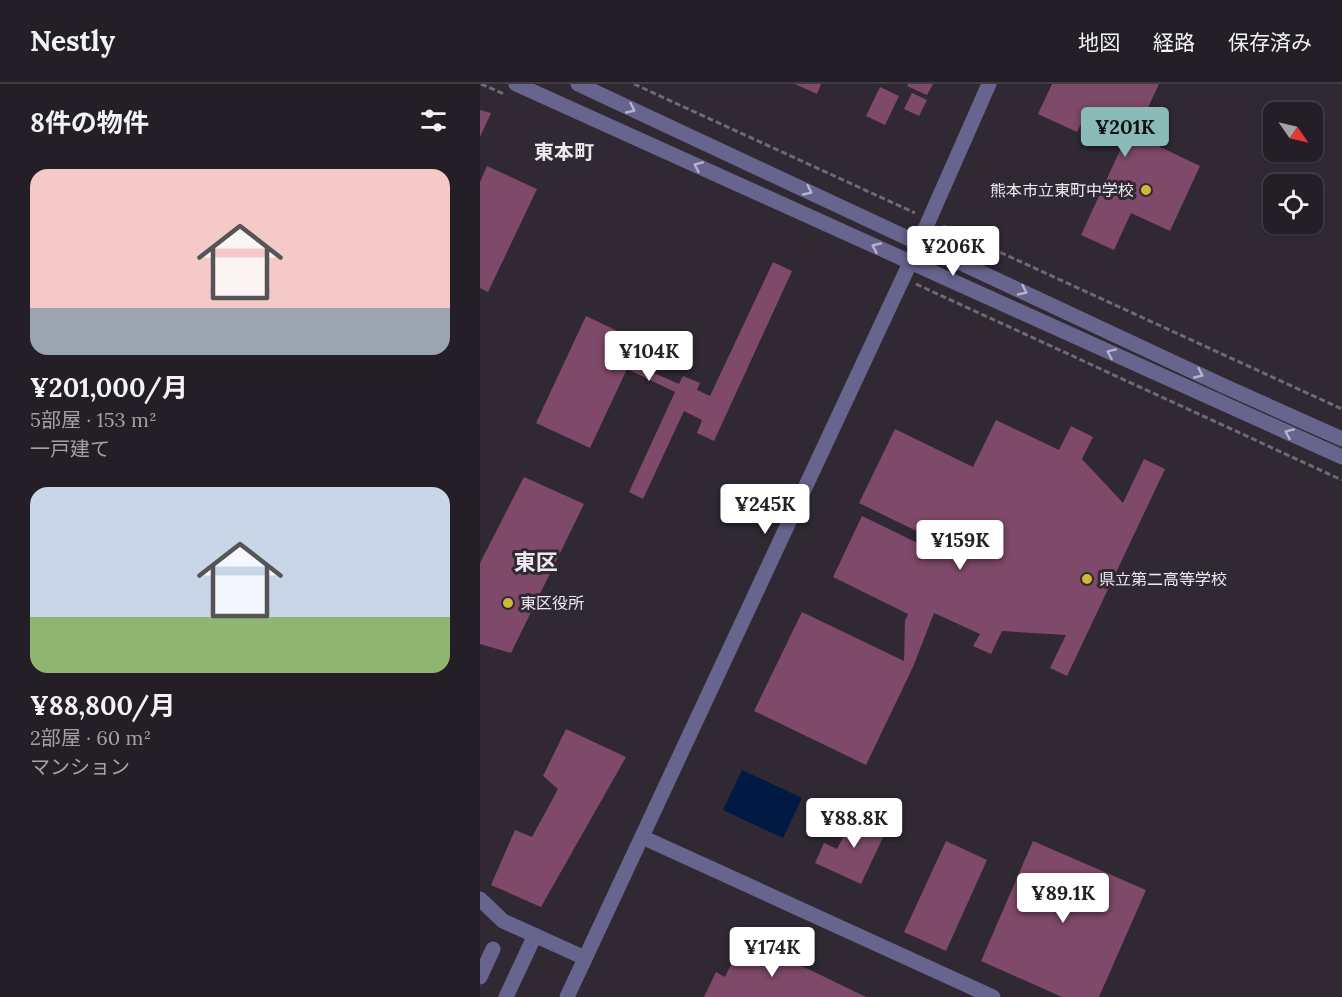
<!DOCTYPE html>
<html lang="ja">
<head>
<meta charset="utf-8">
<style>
  body { margin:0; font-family:Lora,"Noto Sans JP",serif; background:#302c32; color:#f1f3f6; height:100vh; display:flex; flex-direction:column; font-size:22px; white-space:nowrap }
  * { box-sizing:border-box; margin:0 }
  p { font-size:20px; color:#a3a2a7 }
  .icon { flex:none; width:33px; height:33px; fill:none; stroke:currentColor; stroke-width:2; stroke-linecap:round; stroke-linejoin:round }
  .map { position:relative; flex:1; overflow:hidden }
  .side { display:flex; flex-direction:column; background:#241f26; width:480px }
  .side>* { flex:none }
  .needle { width:39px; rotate:124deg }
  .buttons { position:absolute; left:783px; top:18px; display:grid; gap:12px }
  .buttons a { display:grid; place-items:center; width:60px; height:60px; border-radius:12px; background:#241f26; box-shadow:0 2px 4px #0004,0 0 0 2px #413d43; font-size:30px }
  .price { position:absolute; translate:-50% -51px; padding:0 14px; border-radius:6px; background:#fff; color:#222; font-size:20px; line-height:39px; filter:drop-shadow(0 2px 3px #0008) }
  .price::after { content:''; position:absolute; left:50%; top:36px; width:18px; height:14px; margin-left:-9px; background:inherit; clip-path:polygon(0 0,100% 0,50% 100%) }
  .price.on { background:#8bbbb9; color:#111 }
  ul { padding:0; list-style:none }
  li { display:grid; align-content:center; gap:12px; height:318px; padding:0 30px }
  li span { display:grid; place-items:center; height:186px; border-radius:18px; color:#555 }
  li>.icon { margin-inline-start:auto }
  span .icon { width:108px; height:108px; fill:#fffc; stroke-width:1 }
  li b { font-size:26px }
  h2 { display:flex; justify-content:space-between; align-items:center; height:72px; padding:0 30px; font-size:26px }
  header { display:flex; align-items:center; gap:36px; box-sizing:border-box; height:84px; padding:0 30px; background:#241f26; border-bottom:2px solid #413d43 }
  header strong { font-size:28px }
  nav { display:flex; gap:33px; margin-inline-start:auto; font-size:21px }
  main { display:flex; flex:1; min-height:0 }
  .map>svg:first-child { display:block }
  .water { fill:#001a43 }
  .building { fill:#7f4969 }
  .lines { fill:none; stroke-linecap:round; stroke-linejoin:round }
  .path { stroke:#6f6971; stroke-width:3; stroke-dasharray:6 3; stroke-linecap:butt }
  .minor { stroke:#67648e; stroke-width:15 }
  .oneway { stroke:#b7b3c8 }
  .poi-dot { fill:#cfb837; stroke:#302933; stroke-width:2 }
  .labels { text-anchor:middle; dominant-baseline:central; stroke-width:6; stroke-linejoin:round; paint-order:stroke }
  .poi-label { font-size:16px; fill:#ece8ee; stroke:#302933; text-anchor:start }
  .quarter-label { font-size:20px; font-weight:bold; fill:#ece8ee; stroke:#302933 }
  .district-label { font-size:22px; font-weight:bold; fill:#ece8ee; stroke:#302933 }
</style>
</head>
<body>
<header>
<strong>Nestly</strong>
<nav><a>地図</a><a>経路</a><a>保存済み</a></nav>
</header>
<main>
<section class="side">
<h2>8件の物件<svg class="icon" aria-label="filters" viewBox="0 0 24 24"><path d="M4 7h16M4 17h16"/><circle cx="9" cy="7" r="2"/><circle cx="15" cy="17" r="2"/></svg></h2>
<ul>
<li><span style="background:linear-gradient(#f6c9c9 75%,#9aa5b1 0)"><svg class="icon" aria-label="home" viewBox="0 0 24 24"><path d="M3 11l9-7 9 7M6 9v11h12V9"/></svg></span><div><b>¥201,000/月</b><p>5部屋 · 153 m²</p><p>一戸建て</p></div></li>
<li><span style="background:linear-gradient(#c9d6e8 70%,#8fb573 0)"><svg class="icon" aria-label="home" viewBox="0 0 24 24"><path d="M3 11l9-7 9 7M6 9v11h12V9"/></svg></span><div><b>¥88,800/月</b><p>2部屋 · 60 m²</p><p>マンション</p></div></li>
</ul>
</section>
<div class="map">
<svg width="862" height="913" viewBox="0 0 862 913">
  <rect width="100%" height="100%" fill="#302933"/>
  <polygon class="water" points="262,686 322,714 303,754 243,726"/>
  <g class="building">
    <polygon points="315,0 341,0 337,10"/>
    <polygon points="428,0 453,0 447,11 427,2"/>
    <polygon points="572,0 679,0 655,51 720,82 690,147 651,129 634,166 601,151 648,49 606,30 597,48 558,30"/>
    <polygon points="400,3 419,12 405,41 386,32"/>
    <polygon points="432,9 447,16 439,32 424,25"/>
    <polygon points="0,26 11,29 0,53"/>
    <polygon points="7,82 57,105 8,208 0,204 0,98"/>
    <polygon points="293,178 312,187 234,357 217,349 222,336 204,327 163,415 149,408 195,308 147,285 110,364 56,339 106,232 161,258 151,279 199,300 203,292 220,299 217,306 230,312"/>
    <polygon points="516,336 579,366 591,342 613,353 602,375 643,419 664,375 685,385 587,592 570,584 586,551 522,547 511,570 493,562 500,550 454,529 433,583 386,681 274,627 322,528 424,577 425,537 428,530 353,493 382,432 454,467 459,458 379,419 415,345 493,383"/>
    <polygon points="44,393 104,420 31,569 0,560 0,479"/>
    <polygon points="86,645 146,673 61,823 11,801 35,746 52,753 78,705 63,692"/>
    <polygon points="376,728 408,743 381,800 335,779 344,759 357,765"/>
    <polygon points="466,757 507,776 466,867 424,848"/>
    <polygon points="553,757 666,806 619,913 582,913 501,877"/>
    <polygon points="264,854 386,913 224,913 236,888 245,893"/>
  </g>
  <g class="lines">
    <g class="path">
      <polyline points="1,0 24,10"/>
      <polyline points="154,0 435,129"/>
      <polyline points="463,142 862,325"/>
      <polyline points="436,200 862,396"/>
    </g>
    <g class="minor">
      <polyline points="36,0 862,373"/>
      <polyline points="98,0 744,302 862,355"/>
      <polyline points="162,753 513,913"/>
      <polyline points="0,815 23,837 105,874"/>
      <polyline points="0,893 13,865"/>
      <polyline points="26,913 55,851"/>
      <polyline points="87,913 430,179 509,0"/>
    </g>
  </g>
  <defs><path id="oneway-chevron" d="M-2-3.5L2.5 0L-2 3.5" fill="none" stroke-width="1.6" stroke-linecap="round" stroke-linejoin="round" transform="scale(1.5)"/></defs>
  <g class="oneway">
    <use href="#oneway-chevron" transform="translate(151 25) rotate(25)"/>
    <use href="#oneway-chevron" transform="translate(218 82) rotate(-156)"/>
    <use href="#oneway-chevron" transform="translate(328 107) rotate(25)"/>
    <use href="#oneway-chevron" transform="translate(396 163) rotate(-156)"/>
    <use href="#oneway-chevron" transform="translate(543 207) rotate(25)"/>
    <use href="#oneway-chevron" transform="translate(631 269) rotate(-156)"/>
    <use href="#oneway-chevron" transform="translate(719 290) rotate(25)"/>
    <use href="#oneway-chevron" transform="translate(809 349) rotate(-156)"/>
  </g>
  <g class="poi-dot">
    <circle cx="666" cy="106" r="6"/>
    <circle cx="607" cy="495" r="6"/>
    <circle cx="28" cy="519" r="6"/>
  </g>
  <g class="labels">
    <g class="poi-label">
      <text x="654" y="106" text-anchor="end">熊本市立東町中学校</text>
      <text x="619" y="495">県立第二高等学校</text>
      <text x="40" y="519">東区役所</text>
    </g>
    <g class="quarter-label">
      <text x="84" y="67">東本町</text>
    </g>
    <g class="district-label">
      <text x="56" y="478">東区</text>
    </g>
  </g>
</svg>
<div class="buttons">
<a><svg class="needle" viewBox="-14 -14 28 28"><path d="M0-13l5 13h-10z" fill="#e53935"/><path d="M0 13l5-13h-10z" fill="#a3a2a7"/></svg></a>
<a><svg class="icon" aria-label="locate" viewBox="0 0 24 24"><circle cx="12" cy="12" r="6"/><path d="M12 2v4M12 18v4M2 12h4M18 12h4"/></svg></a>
</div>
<b class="price on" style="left:645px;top:74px">¥201K</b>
<b class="price" style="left:473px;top:193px">¥206K</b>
<b class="price" style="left:169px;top:298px">¥104K</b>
<b class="price" style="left:285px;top:451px">¥245K</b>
<b class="price" style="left:480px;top:487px">¥159K</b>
<b class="price" style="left:374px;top:765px">¥88.8K</b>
<b class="price" style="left:583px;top:840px">¥89.1K</b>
<b class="price" style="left:292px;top:894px">¥174K</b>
</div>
</main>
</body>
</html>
